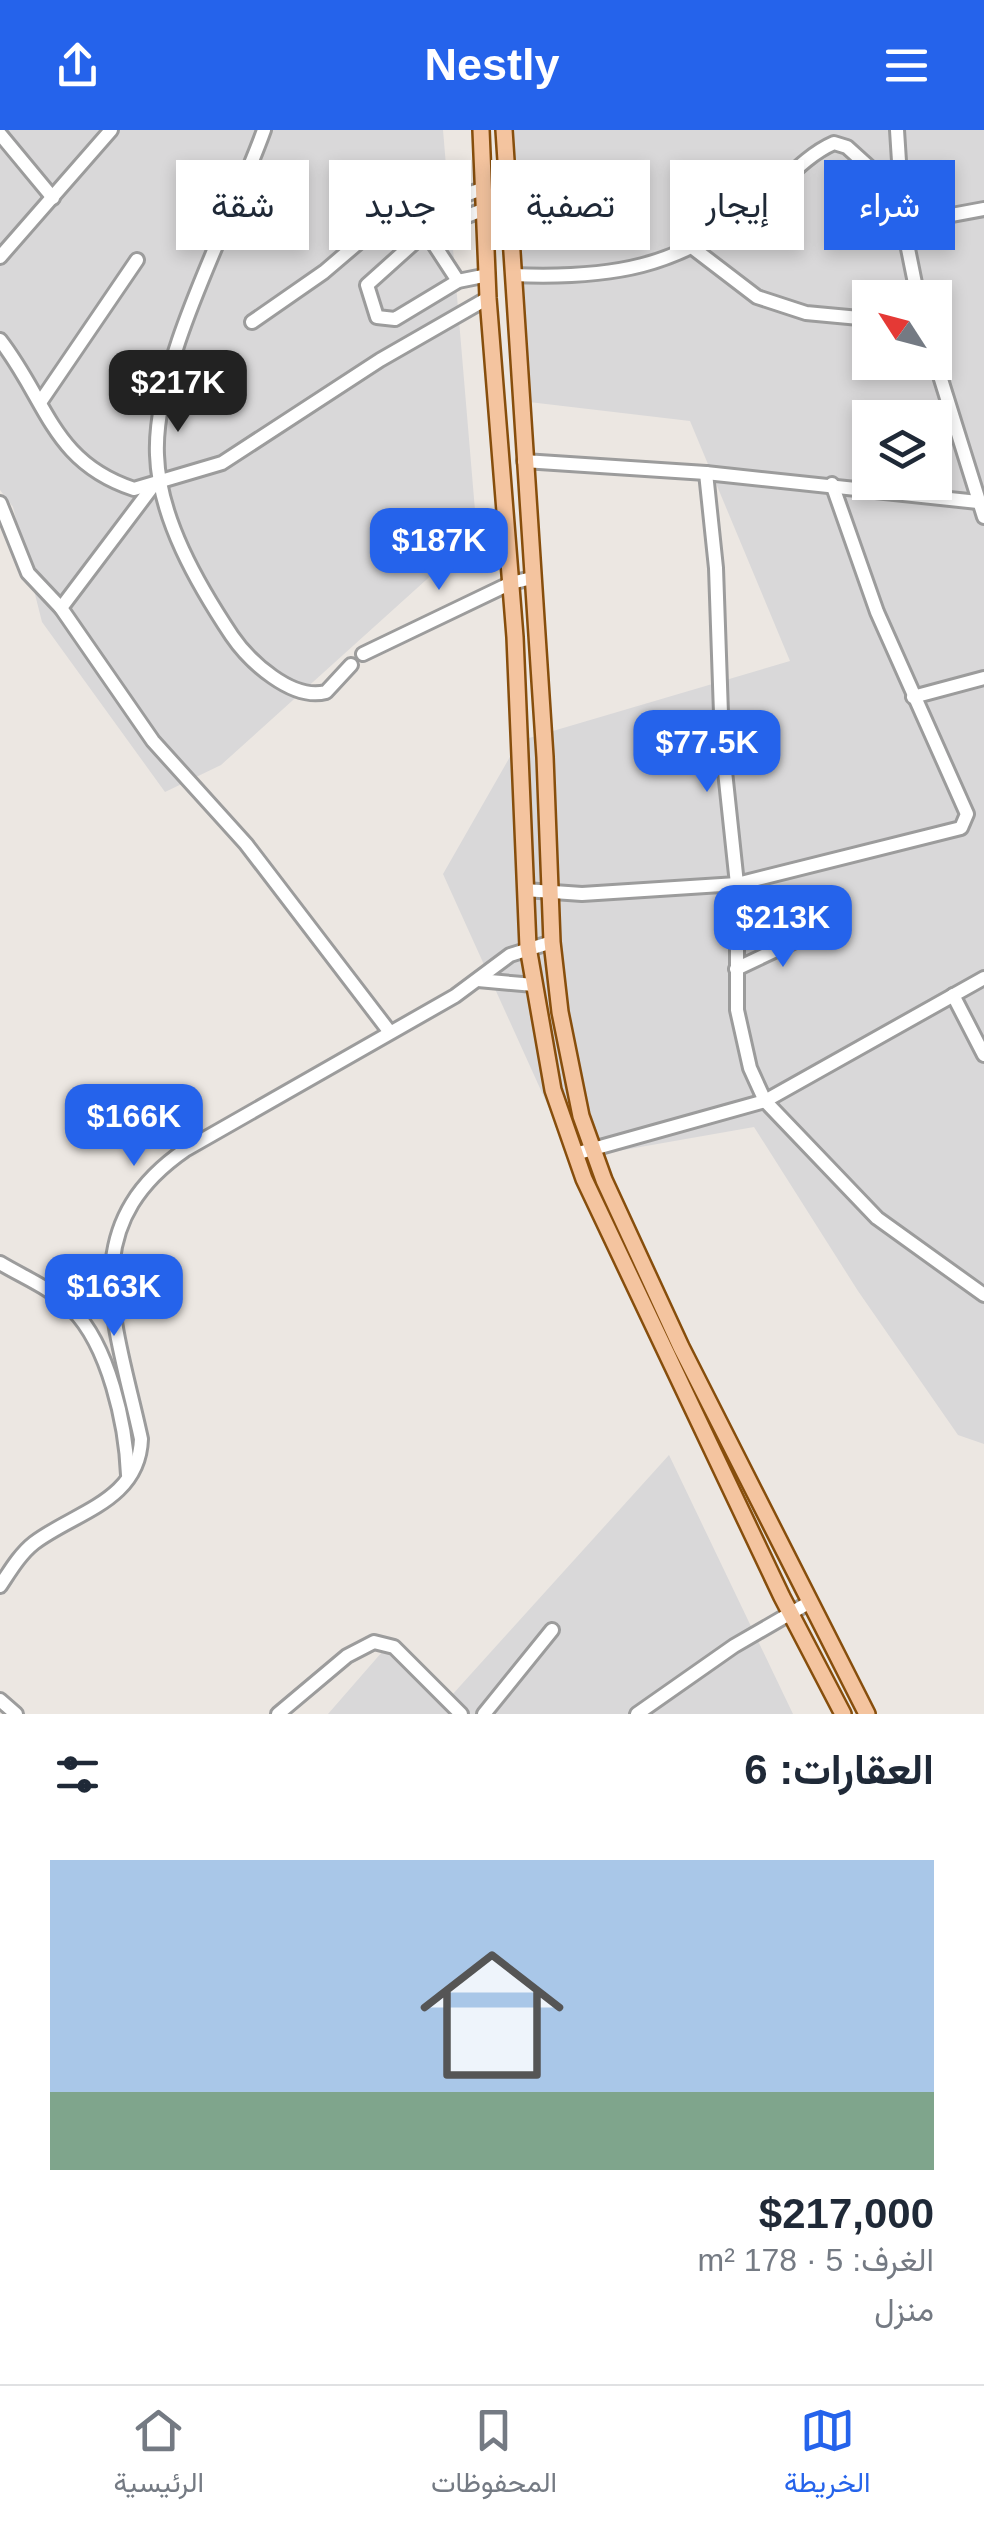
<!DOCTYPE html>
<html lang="ar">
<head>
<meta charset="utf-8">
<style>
  body { margin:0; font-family:Helvetica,Vazirmatn,sans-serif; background:#f2f2f3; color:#1f2937; direction:rtl; height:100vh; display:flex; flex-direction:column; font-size:38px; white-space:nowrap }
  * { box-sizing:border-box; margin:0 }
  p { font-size:32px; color:#747a83 }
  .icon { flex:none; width:55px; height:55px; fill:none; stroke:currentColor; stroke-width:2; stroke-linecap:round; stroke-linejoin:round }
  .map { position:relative; height:1584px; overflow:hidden; direction:ltr }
  .details { display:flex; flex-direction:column; background:#fff; flex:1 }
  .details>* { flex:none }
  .banner { position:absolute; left:30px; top:30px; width:925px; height:90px; direction:rtl; display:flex; gap:20px }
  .needle { width:65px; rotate:306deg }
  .fabs { position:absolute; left:852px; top:150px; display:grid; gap:20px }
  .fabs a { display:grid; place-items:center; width:100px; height:100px; border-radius:0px; background:#fff; box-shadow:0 5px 15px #0003; font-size:50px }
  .price { position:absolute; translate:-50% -85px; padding:0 22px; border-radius:20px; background:#2563eb; color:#fff; font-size:32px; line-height:65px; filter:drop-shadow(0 2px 5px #0008) }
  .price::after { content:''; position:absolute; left:50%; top:60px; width:30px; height:22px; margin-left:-15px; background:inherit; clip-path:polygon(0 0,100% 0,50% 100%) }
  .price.selected { background:#222; color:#fff }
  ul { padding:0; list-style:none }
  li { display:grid; align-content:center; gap:20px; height:530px; padding:0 50px }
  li+li { border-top:2px solid #e0e1e3 }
  li span { display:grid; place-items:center; height:310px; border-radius:0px; color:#555 }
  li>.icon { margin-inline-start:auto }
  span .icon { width:180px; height:180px; fill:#fffc; stroke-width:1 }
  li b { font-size:42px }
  h2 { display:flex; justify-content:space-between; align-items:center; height:120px; padding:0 50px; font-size:42px }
  .chip { padding:0 35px; border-radius:0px; background:#fff; box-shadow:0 5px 15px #0003; font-size:35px; line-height:90px }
  .chip.selected { background:#2563eb; color:#fff }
  header { display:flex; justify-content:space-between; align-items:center; height:130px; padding:0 50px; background:#2563eb; color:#fff; font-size:45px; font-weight:600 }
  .menu { display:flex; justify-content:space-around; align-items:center; height:140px; border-top:2px solid #e0e1e3; background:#fff; font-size:28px; color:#747a83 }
  .menu a { display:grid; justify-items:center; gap:5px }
  .menu .selected { color:#2563eb }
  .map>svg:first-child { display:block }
  .residential { fill:#d9d8d9; fill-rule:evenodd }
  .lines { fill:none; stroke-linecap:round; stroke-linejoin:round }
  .minor-casing { stroke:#9c9c9c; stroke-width:18 }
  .major-casing { stroke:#874e0c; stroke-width:20 }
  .minor { stroke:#fff; stroke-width:12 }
  .major { stroke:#f4c49f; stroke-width:15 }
</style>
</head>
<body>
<header><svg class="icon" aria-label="menu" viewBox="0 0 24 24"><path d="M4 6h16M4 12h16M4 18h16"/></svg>Nestly<svg class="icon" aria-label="share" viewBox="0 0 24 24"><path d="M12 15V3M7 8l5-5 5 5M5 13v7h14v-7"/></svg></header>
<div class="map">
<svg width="984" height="1584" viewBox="0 0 984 1584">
  <rect width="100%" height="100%" fill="#ece7e2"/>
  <g class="residential">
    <polygon points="0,0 443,0 477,404 221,635 165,662 42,492 13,377 0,360"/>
    <path d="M 510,0 L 984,0 L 984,1314 L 958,1305 L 858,1161 L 754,997 L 572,1029 L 443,744 L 519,611 L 790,531 L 690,291 L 529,272 ZM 870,168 L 935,168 L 935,232 L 870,232 ZM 870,288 L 935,288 L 935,352 L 870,352 Z"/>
    <polygon points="669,1325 793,1584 328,1584 389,1514 452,1565"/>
  </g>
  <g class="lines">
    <defs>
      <g id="minor">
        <path d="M 264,0 C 232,90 153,232 157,325 C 159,388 198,455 232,506 C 249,531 292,571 326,562 L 351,535"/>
        <polyline points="897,0 903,94 918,168"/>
        <polyline points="0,4 53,68"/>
        <polyline points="485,79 426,102 367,155 377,187 395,189 458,151 488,145"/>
        <polyline points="903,94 984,79"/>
        <polyline points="426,102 458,151"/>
        <polyline points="693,118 757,167 806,183 870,189"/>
        <polyline points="0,127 111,0"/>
        <path d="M 513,145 C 611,149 678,138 757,75 C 782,55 804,26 834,13 L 847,17 L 900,65"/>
        <polyline points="252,192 324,142 379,95 482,59"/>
        <path d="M 0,210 C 48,272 52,332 134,359 L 222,333 L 380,230 L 488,168"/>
        <polyline points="935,230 984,387"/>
        <polyline points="41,271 137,130"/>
        <polyline points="524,331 706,343 978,372"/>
        <polyline points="706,343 716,438 722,613 737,754 737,880 750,938 765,971 877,1088 984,1165"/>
        <polyline points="153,356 61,478 153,611 246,714 389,901"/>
        <polyline points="0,373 28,443 61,478"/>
        <polyline points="363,524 511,453 532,448"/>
        <polyline points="913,567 984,548"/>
        <polyline points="525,760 582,764 737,754 961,698 967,684 877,482 832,354"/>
        <polyline points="736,839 812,803"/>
        <polyline points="478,850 534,855"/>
        <polyline points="953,865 984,925"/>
        <polyline points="575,1024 765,971 984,848"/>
        <path d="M 0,1133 C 23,1147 53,1159 72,1179 C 109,1216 126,1295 128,1345"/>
        <path d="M 0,1456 C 10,1441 20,1424 34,1413 C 75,1382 139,1371 141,1309 C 117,1197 72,1098 185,1020 L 455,866 L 510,825 L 552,812"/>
        <polyline points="0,1570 16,1584"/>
        <polyline points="278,1584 347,1526 374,1512 394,1517 461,1584"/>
        <polyline points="484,1584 552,1500"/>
        <polyline points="637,1584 734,1516 810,1472"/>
      </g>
      <g id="major">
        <polyline points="481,0 488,168 515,507 528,817 553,960 584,1049 782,1467 843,1584"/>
        <polyline points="504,0 545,627 552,812 560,882 581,986 604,1050 681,1217 867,1584"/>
      </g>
    </defs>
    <use href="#minor" class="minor-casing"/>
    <use href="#major" class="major-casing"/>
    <use href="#minor" class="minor"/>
    <use href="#major" class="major"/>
  </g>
</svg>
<div class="fabs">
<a><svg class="needle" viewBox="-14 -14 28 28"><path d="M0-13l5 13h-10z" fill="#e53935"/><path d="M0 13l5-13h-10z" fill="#747a83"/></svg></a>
<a><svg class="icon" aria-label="layers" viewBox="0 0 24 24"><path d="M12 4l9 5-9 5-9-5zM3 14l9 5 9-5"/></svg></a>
</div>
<b class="price selected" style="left:178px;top:305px">$217K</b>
<b class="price" style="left:439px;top:463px">$187K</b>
<b class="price" style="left:707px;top:665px">$77.5K</b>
<b class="price" style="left:783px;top:840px">$213K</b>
<b class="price" style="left:134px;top:1039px">$166K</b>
<b class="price" style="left:114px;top:1209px">$163K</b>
<div class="banner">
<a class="chip selected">شراء</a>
<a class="chip">إيجار</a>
<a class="chip">تصفية</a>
<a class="chip">جديد</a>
<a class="chip">شقة</a>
</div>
</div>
<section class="details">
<h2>العقارات: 6<svg class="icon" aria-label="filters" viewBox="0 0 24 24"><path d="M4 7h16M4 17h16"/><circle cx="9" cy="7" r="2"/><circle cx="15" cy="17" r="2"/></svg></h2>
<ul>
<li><span style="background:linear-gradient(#a9c7e8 75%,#7fa58c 0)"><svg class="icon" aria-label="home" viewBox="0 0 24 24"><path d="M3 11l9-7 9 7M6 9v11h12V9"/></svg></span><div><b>$217,000</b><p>الغرف: 5 · 178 m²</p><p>منزل</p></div></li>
</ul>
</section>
<nav class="menu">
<a class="selected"><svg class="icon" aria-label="map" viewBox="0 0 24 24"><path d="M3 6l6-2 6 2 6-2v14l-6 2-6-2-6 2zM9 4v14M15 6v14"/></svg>الخريطة</a>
<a><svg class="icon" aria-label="saved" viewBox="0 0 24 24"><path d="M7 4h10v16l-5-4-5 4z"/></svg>المحفوظات</a>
<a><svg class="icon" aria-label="home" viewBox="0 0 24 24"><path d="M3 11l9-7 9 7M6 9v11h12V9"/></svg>الرئيسية</a>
</nav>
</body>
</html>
